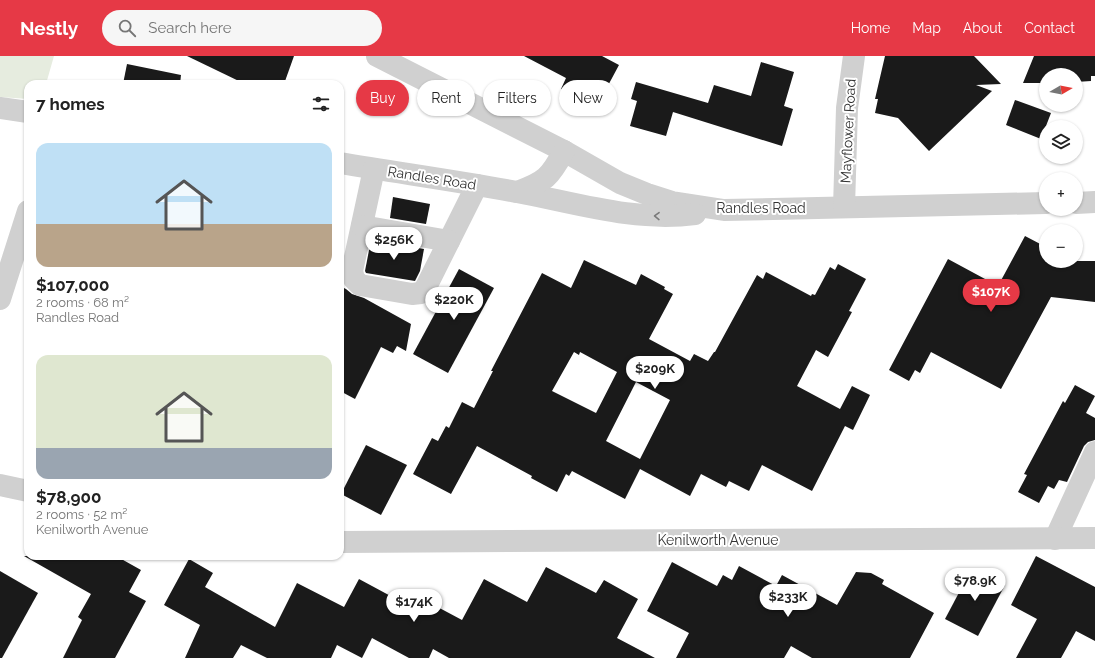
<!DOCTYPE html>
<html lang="en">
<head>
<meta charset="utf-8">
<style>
  body { margin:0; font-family:Raleway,sans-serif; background:#f6f6f6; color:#222; height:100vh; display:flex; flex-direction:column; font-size:15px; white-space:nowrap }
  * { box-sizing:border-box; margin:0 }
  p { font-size:13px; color:#767676 }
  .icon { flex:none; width:22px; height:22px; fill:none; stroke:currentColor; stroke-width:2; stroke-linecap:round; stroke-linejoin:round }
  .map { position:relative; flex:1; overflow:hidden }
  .side { position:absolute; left:24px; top:24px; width:320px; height:480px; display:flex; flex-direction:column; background:#fff; border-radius:12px; box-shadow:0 1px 3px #0004 }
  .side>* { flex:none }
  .banner { position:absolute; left:356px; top:24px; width:380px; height:36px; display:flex; gap:8px }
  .needle { width:26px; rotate:80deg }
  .fabs { position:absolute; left:1039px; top:12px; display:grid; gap:8px }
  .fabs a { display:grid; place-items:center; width:44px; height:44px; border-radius:50%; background:#fff; box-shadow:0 1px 3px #0004; font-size:20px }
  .price { position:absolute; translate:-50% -34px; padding:0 9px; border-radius:14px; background:#fff; color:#222; font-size:13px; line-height:26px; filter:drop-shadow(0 1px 2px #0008) }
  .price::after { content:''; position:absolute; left:50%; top:24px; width:12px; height:9px; margin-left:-6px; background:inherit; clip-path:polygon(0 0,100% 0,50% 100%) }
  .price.active { background:#e63946; color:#fff }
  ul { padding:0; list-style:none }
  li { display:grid; align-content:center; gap:8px; height:212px; padding:0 12px }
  li span { display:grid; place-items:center; height:124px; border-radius:12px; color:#555 }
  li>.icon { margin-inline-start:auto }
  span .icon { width:72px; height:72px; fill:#fffc; stroke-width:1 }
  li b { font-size:17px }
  h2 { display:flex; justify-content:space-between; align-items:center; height:48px; padding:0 12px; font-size:17px }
  .pill { padding:0 14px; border-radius:18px; background:#fff; box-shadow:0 1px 3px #0004; font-size:14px; line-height:36px }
  .pill.active { background:#e63946; color:#fff }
  header { display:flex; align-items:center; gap:24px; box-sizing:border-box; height:56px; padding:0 20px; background:#e63946; color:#fff }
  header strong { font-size:19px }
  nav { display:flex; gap:22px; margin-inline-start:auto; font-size:14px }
  .search { width:280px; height:36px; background:#f6f6f6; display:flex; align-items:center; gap:10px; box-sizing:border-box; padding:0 14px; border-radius:22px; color:#767676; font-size:15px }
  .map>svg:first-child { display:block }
  .green { fill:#e6ecdf }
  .building { fill:#1a1a1a; fill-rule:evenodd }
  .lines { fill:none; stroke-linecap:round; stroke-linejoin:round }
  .minor { stroke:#d0d0d0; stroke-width:22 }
  .oneway { stroke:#7a7a7a }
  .labels { text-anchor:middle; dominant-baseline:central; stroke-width:4; stroke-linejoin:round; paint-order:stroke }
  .street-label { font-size:14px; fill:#333; stroke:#fff }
</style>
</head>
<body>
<header>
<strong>Nestly</strong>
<div class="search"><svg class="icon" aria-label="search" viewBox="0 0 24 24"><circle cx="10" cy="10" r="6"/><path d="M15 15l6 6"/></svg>Search here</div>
<nav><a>Home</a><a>Map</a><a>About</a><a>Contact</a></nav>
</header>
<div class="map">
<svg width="1095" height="602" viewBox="0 0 1095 602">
  <rect width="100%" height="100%" fill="#fff"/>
  <polygon class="green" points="0,0 54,0 46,28 28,28 28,43 0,41"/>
  <g class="building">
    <polygon points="187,0 294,0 284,28 245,28"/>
    <polygon points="524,0 602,0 619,9 604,37 589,29 581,44 561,33 566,22"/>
    <polygon points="885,0 974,0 1001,28 976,29 992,35 929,95 898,62 875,57 878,43 875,43"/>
    <polygon points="1034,0 1095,0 1095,20 1091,20 1091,25 1076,26 1076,19 1046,19 1046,27 1023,27"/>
    <polygon points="761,6 794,16 784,50 793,53 782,90 673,56 666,80 630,70 637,45 631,43 636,26 708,47 714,29 751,40"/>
    <polygon points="127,8 181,19 180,28 123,28"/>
    <polygon points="1015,44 1051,57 1041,83 1006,69"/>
    <polygon points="393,141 430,148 426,168 390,162"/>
    <polygon points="1025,180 1046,191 1046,205 1095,205 1095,246 1051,241 1001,333 931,296 920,317 915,314 909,325 889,314 948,203 998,230"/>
    <polygon points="371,184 424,193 420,215 415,225 366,217 365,215"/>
    <path d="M 584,204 L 636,229 L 641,218 L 665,231 L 664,233 L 673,238 L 649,283 L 690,305 L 694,298 L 708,305 L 714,296 L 715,296 L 757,219 L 763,223 L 766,216 L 811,240 L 812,238 L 815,239 L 830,211 L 835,214 L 838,208 L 866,223 L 849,255 L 852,256 L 828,301 L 816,294 L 797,330 L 840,353 L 852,330 L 870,339 L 853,374 L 845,370 L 812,435 L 762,409 L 749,435 L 729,425 L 726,431 L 701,418 L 690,440 L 640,413 L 625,443 L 572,415 L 569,420 L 566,418 L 557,436 L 531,422 L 532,420 L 477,390 L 451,438 L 413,418 L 432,382 L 438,385 L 446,370 L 449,372 L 462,346 L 474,352 L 493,315 L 491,315 L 542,217 L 571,232 ZM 574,296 L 579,299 L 580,296 L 617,316 L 596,357 L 552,335 ZM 636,326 L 670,344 L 640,403 L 606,385 Z"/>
    <polygon points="459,213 494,232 448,317 413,298"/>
    <polygon points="340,230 346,233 352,238 364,242 411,268 406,295 397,290 393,297 381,291 355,343 340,335"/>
    <polygon points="1075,329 1095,340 1086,357 1095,362 1095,384 1088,386 1084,390 1067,426 1059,424 1054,433 1048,430 1039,447 1018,436 1027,419 1024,418 1063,345 1065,347"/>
    <polygon points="366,389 407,409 381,459 341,438"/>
    <polygon points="24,500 116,500 141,514 129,536 146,545 115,602 63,602 82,564 78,561 91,538"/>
    <polygon points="1036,500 1095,531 1095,585 1076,575 1061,602 1016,602 1037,563 1011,549"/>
    <polygon points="189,503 213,517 205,531 275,571 297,527 344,551 359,523 411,551 417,540 462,564 484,523 527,546 546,511 596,537 604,524 638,543 617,582 655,602 449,602 433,593 429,602 409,602 372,582 362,602 337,589 331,602 267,602 241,589 233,602 185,602 200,569 164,549"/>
    <polygon points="672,506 717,530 723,519 732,524 739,510 776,530 782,519 837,549 856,516 871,517 884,524 882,528 934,557 910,602 812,602 791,590 784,602 676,602 689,577 647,555"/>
    <polygon points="972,512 1005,529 978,580 945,563"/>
    <polygon points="0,515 38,537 2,602 0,602"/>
  </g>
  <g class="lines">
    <g class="minor">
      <polyline points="377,0 564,95 620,127 647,138 672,146 724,154 1046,147"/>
      <polyline points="0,52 28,56"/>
      <path d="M 340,107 C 399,117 458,125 517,136 C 576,147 635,166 695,158"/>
      <polyline points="374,113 352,215 354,223 360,229 412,238 421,237 426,231 477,129"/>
      <path d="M 517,136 C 545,126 550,121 564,95"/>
      <polyline points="1076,147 1095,146"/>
      <polyline points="844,151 847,52 854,0"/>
      <polyline points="362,170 449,185"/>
      <polyline points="0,243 28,155"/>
      <polyline points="0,429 28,435"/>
      <polyline points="1055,483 1095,396"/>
      <polyline points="340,486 1095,482"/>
    </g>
  </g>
  <defs><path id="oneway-chevron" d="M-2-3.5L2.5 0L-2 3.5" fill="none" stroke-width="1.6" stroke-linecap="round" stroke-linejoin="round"/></defs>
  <use class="oneway" href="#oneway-chevron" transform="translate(657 160) rotate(-179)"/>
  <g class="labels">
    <g class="street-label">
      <text transform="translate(848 75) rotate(-87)">Mayflower Road</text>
      <text transform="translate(432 122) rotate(9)">Randles Road</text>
      <text x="761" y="152">Randles Road</text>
      <text x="718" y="484">Kenilworth Avenue</text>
    </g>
  </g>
</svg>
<div class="fabs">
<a><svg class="needle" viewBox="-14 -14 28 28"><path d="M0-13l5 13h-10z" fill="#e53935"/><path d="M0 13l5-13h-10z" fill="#767676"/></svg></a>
<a><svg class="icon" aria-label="layers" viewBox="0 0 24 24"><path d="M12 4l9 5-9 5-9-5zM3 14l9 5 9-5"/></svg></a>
<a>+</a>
<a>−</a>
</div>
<b class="price" style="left:394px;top:205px">$256K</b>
<b class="price active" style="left:991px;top:257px">$107K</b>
<b class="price" style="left:454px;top:265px">$220K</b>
<b class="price" style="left:655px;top:334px">$209K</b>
<b class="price" style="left:975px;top:546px">$78.9K</b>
<b class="price" style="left:788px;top:562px">$233K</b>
<b class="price" style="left:414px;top:567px">$174K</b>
<div class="banner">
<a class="pill active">Buy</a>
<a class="pill">Rent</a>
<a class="pill">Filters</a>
<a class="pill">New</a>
</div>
<section class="side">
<h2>7 homes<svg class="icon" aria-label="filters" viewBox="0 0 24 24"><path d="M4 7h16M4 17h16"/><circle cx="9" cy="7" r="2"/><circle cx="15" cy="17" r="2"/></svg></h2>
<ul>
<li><span style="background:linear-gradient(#bfe0f5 65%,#b9a48a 0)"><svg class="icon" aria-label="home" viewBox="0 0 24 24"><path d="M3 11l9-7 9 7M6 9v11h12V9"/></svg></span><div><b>$107,000</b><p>2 rooms · 68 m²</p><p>Randles Road</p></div></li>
<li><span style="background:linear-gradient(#dfe7d0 75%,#9aa5b1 0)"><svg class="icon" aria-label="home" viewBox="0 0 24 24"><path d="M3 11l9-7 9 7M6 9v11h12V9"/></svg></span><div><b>$78,900</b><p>2 rooms · 52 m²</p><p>Kenilworth Avenue</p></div></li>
</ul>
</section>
</div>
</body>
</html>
